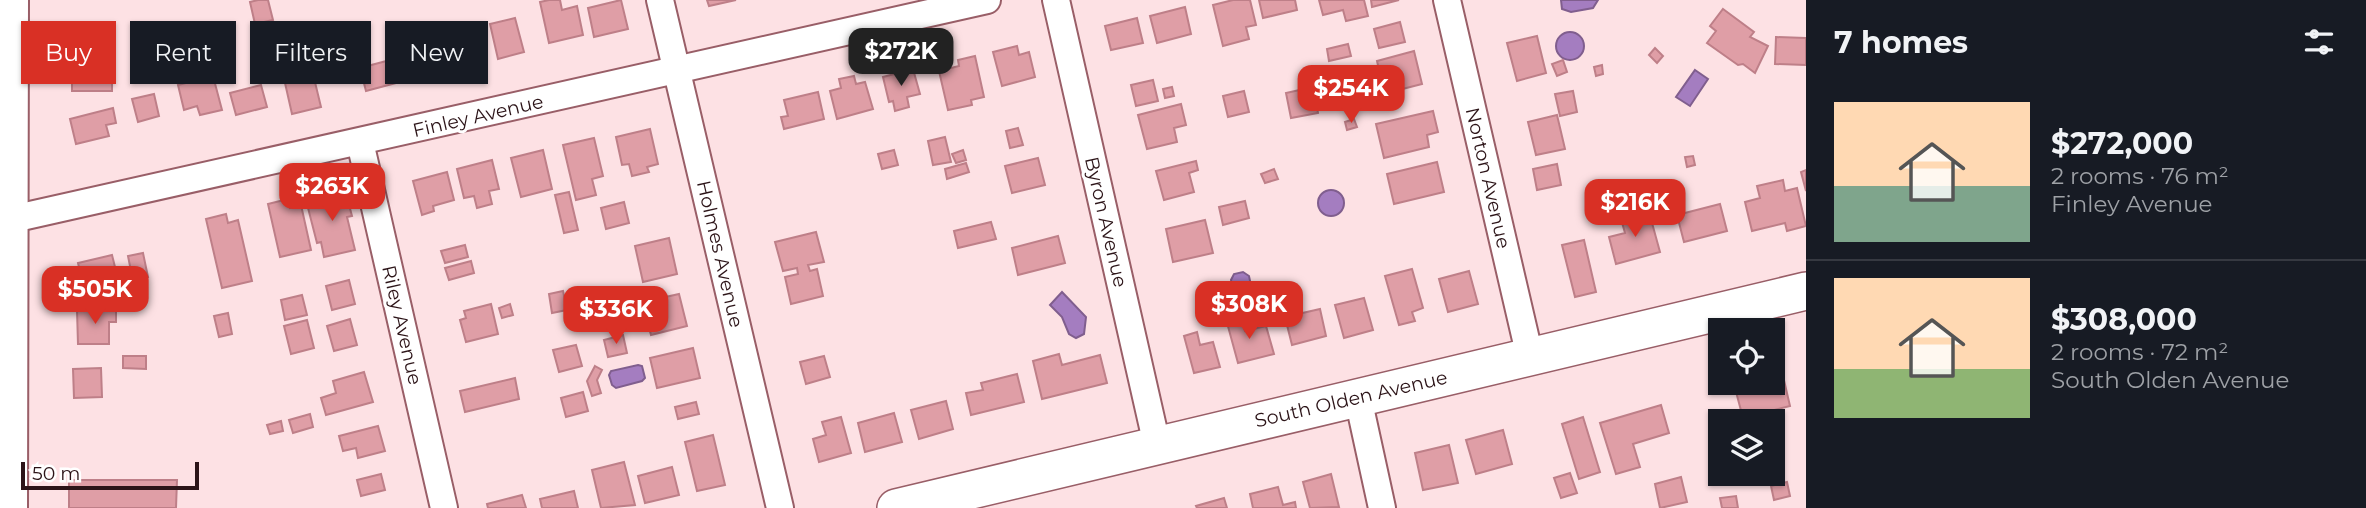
<!DOCTYPE html>
<html lang="en">
<head>
<meta charset="utf-8">
<style>
  body { margin:0; font-family:Montserrat,sans-serif; background:#20242c; color:#f1f3f6; height:100vh; display:flex; flex-direction:column; font-size:26px; white-space:nowrap }
  * { box-sizing:border-box; margin:0 }
  p { font-size:23px; color:#9ea1a6 }
  .icon { flex:none; width:38px; height:38px; fill:none; stroke:currentColor; stroke-width:2; stroke-linecap:round; stroke-linejoin:round }
  .map { position:relative; flex:1; overflow:hidden }
  .side { display:flex; flex-direction:column; background:#171b24; width:560px }
  .side>* { flex:none }
  .hud { position:absolute; left:21px; top:21px; width:665px; height:63px; display:flex; gap:14px }
  .fabs { position:absolute; left:1708px; top:318px; display:grid; gap:14px }
  .fabs a { display:grid; place-items:center; width:77px; height:77px; border-radius:0px; background:#171b24; box-shadow:0 2px 5px #0004; font-size:35px }
  .scale { position:absolute; left:21px; bottom:18px; width:178px; box-sizing:border-box; padding-left:7px; border:4px solid #2c1418; border-top:0; font-size:19px; line-height:24px; white-space:nowrap; color:#2c1418; -webkit-text-stroke:5px #fff; paint-order:stroke }
  .price { position:absolute; translate:-50% -60px; padding:0 16px; border-radius:14px; background:#d93025; color:#fff; font-size:23px; line-height:46px; filter:drop-shadow(0 2px 4px #0008) }
  .price::after { content:''; position:absolute; left:50%; top:42px; width:21px; height:16px; margin-left:-10px; background:inherit; clip-path:polygon(0 0,100% 0,50% 100%) }
  .price.active { background:#222; color:#fff }
  ul { padding:0; list-style:none }
  li { display:flex; align-items:center; gap:21px; height:175px; padding:0 28px }
  li+li { border-top:2px solid #363941 }
  li span { display:grid; place-items:center; flex:none; width:196px; height:140px; border-radius:0px; color:#555 }
  li>.icon { margin-inline-start:auto }
  span .icon { width:84px; height:84px; fill:#fffc; stroke-width:1 }
  li b { font-size:30px }
  h2 { display:flex; justify-content:space-between; align-items:center; height:84px; padding:0 28px; font-size:30px }
  .chip { padding:0 24px; border-radius:0px; background:#171b24; box-shadow:0 2px 5px #0004; font-size:24px; line-height:63px }
  .chip.active { background:#d93025; color:#fff }
  main { display:flex; flex:1; min-height:0 }
  .map>svg:first-child { display:block }
  .water { fill:#a47dc0; stroke:#805e8e; stroke-width:2 }
  .building { fill:#df9ea6; stroke:#be7f88; stroke-width:2 }
  .lines { fill:none; stroke-linecap:round; stroke-linejoin:round }
  .street-casing { stroke:#995e67; stroke-width:30 }
  .secondary-casing { stroke:#995e67; stroke-width:40 }
  .primary-casing { stroke:#995e67; stroke-width:42 }
  .street { stroke:#fff; stroke-width:26 }
  .secondary { stroke:#fff; stroke-width:37 }
  .primary { stroke:#fff; stroke-width:38 }
  .labels { text-anchor:middle; dominant-baseline:central; stroke-width:6; stroke-linejoin:round; paint-order:stroke }
  .street-label { font-size:19px; fill:#2c1418; stroke:#fff }
</style>
</head>
<body>
<main>
<div class="map">
<svg width="1806" height="508" viewBox="0 0 1806 508">
  <rect width="100%" height="100%" fill="#fde1e4"/>
  <g class="water">
    <polygon points="1561,0 1598,0 1593,8 1571,12 1562,9"/>
    <circle cx="1570" cy="46" r="14"/>
    <polygon points="1695,70 1708,79 1690,106 1676,97"/>
    <circle cx="1331" cy="203" r="13"/>
    <polygon points="1243,272 1249,276 1254,300 1249,308 1244,309 1237,306 1231,280 1234,274"/>
    <polygon points="1062,292 1086,317 1084,334 1076,338 1069,334 1062,317 1050,305"/>
    <polygon points="638,365 642,366 645,378 642,381 616,388 612,385 609,375 611,371"/>
  </g>
  <g class="building">
    <polygon points="258,0 268,0 273,20 255,24 250,2"/>
    <polygon points="549,0 560,0 562,10 577,6 583,35 549,43 540,2"/>
    <polygon points="621,0 628,29 594,37 588,8"/>
    <polygon points="707,0 736,0 709,6"/>
    <polygon points="1233,0 1250,0 1256,25 1246,27 1249,39 1223,46 1213,5"/>
    <polygon points="1259,0 1295,0 1297,10 1263,18"/>
    <polygon points="1319,0 1364,0 1368,16 1346,21 1343,10 1323,15"/>
    <polygon points="1371,0 1399,0 1372,7"/>
    <polygon points="1185,7 1191,34 1157,43 1150,16"/>
    <polygon points="1723,9 1754,32 1750,37 1768,46 1755,73 1743,64 1738,65 1707,43 1716,31 1710,26"/>
    <polygon points="515,18 524,52 498,59 490,24"/>
    <polygon points="1137,18 1143,43 1111,50 1105,26"/>
    <polygon points="1400,22 1405,42 1379,48 1374,29"/>
    <polygon points="178,23 184,45 160,51 155,29"/>
    <polygon points="426,26 438,72 412,79 401,33"/>
    <polygon points="469,26 482,72 460,78 448,32"/>
    <polygon points="1537,36 1546,73 1517,81 1507,43"/>
    <polygon points="1776,37 1806,38 1806,65 1775,64"/>
    <polygon points="1348,44 1351,56 1329,61 1327,49"/>
    <polygon points="306,45 321,107 292,114 278,52"/>
    <polygon points="1017,46 1019,55 1029,52 1035,77 1002,86 993,52"/>
    <polygon points="1655,48 1663,56 1657,63 1649,55"/>
    <polygon points="1414,51 1422,84 1371,97 1367,82 1381,78 1377,61"/>
    <polygon points="975,56 984,97 971,100 972,105 948,110 939,71 959,66 958,60"/>
    <polygon points="390,60 396,83 366,91 360,68"/>
    <polygon points="1563,60 1567,72 1557,76 1552,64"/>
    <polygon points="112,65 112,91 72,91 72,66"/>
    <polygon points="1602,65 1603,74 1596,76 1594,67"/>
    <polygon points="913,69 920,94 907,97 909,107 895,111 893,101 889,102 883,77"/>
    <polygon points="213,76 222,110 200,115 197,106 184,110 178,85"/>
    <polygon points="854,76 856,84 865,82 873,109 837,119 830,91 841,88 839,79"/>
    <polygon points="1153,80 1158,101 1136,106 1131,85"/>
    <polygon points="261,85 267,107 236,115 230,93"/>
    <polygon points="1172,87 1174,96 1165,98 1163,89"/>
    <polygon points="1313,87 1318,113 1291,118 1286,93"/>
    <polygon points="1244,91 1249,112 1228,117 1223,96"/>
    <polygon points="1573,91 1577,112 1560,116 1555,94"/>
    <polygon points="818,92 824,119 784,129 781,117 788,116 784,100"/>
    <polygon points="154,94 159,116 138,122 132,99"/>
    <polygon points="1181,104 1186,125 1174,128 1177,142 1147,149 1138,115"/>
    <polygon points="113,108 116,123 106,125 109,136 76,144 70,119"/>
    <polygon points="1433,111 1438,132 1427,135 1429,147 1384,158 1376,124"/>
    <polygon points="1557,115 1565,149 1536,155 1528,122"/>
    <polygon points="1354,119 1357,127 1347,130 1345,122"/>
    <polygon points="1018,128 1023,145 1010,148 1006,131"/>
    <polygon points="650,129 658,164 647,167 649,172 632,176 629,164 622,165 616,137"/>
    <polygon points="945,137 951,162 933,165 928,141"/>
    <polygon points="594,138 603,176 592,179 596,195 576,200 563,145"/>
    <polygon points="543,150 552,189 521,197 511,158"/>
    <polygon points="894,150 898,165 882,169 878,154"/>
    <polygon points="963,150 966,160 956,163 952,154"/>
    <polygon points="1693,156 1695,165 1687,167 1685,157"/>
    <polygon points="1038,158 1045,185 1012,193 1005,166"/>
    <polygon points="492,160 499,189 489,191 492,204 477,208 474,196 464,198 457,169"/>
    <polygon points="1196,161 1198,170 1189,173 1194,192 1164,200 1156,171"/>
    <polygon points="1437,162 1444,192 1394,204 1387,174"/>
    <polygon points="966,163 969,172 947,179 945,169"/>
    <polygon points="1557,164 1561,185 1537,190 1533,169"/>
    <polygon points="1274,169 1278,179 1265,183 1261,174"/>
    <polygon points="1806,170 1806,191 1801,172"/>
    <polygon points="447,172 454,200 433,206 434,211 422,215 413,181"/>
    <polygon points="1783,180 1785,191 1797,188 1806,226 1787,231 1785,223 1752,231 1745,202 1760,198 1757,186"/>
    <polygon points="345,190 352,216 347,217 355,250 324,257 321,242 317,243 307,204 324,199 322,195"/>
    <polygon points="569,192 578,230 564,233 555,195"/>
    <polygon points="288,199 290,208 301,205 311,250 280,257 268,204"/>
    <polygon points="1245,201 1249,218 1223,225 1219,207"/>
    <polygon points="624,202 629,223 606,229 601,208"/>
    <polygon points="1720,204 1727,231 1684,242 1677,215"/>
    <polygon points="1649,212 1660,252 1616,264 1609,237 1625,233 1621,219"/>
    <polygon points="226,214 228,223 238,220 252,281 222,288 206,219"/>
    <polygon points="1205,220 1213,253 1173,262 1166,229"/>
    <polygon points="991,222 996,239 958,248 954,231"/>
    <polygon points="816,232 824,262 808,265 810,271 817,269 823,296 791,304 785,277 798,274 797,268 783,271 775,242"/>
    <polygon points="1058,236 1065,263 1018,275 1012,248"/>
    <polygon points="669,238 677,274 643,282 635,246"/>
    <polygon points="1584,240 1596,292 1575,297 1562,245"/>
    <polygon points="465,245 468,257 445,263 441,251"/>
    <polygon points="143,253 148,277 133,281 128,256"/>
    <polygon points="112,255 119,283 85,292 78,263"/>
    <polygon points="471,261 474,273 449,280 445,268"/>
    <polygon points="1412,269 1423,308 1412,312 1415,321 1399,325 1385,276"/>
    <polygon points="1469,271 1478,304 1448,312 1439,279"/>
    <polygon points="349,280 355,304 332,310 326,286"/>
    <polygon points="563,291 567,310 552,313 549,294"/>
    <polygon points="679,294 687,326 651,335 647,320 657,318 652,300"/>
    <polygon points="302,295 307,315 285,320 281,300"/>
    <polygon points="1364,298 1373,330 1344,338 1335,305"/>
    <polygon points="1295,302 1298,314 1320,309 1326,336 1292,345 1282,305"/>
    <polygon points="491,304 498,334 466,342 460,320 466,318 464,311"/>
    <polygon points="510,304 513,315 502,318 499,308"/>
    <polygon points="116,309 116,322 109,322 109,344 78,344 77,310"/>
    <polygon points="228,313 232,334 219,337 214,316"/>
    <polygon points="1240,315 1245,331 1266,326 1274,354 1238,363 1226,319"/>
    <polygon points="350,319 357,345 334,351 327,326"/>
    <polygon points="307,320 314,348 291,354 284,326"/>
    <polygon points="1197,332 1200,345 1213,342 1220,367 1194,373 1184,336"/>
    <polygon points="623,335 627,353 608,357 604,340"/>
    <polygon points="576,345 582,366 559,372 553,350"/>
    <polygon points="693,348 700,378 657,388 650,358"/>
    <polygon points="1059,354 1062,365 1100,355 1107,383 1042,399 1033,361"/>
    <polygon points="123,356 146,356 146,369 123,368"/>
    <polygon points="824,356 830,377 806,384 800,362"/>
    <polygon points="595,366 602,370 597,380 601,393 592,396 587,381"/>
    <polygon points="101,368 102,397 74,398 73,369"/>
    <polygon points="364,372 373,402 326,415 321,398 336,393 333,381"/>
    <polygon points="1017,374 1024,402 971,415 966,393 983,390 981,383"/>
    <polygon points="1783,376 1790,406 1743,418 1735,388 1756,383 1773,383 1773,379"/>
    <polygon points="515,378 519,399 465,412 460,391"/>
    <polygon points="583,392 588,411 566,417 561,398"/>
    <polygon points="946,401 953,429 919,439 911,410"/>
    <polygon points="696,402 699,414 678,419 675,407"/>
    <polygon points="1661,405 1669,433 1633,444 1640,467 1616,474 1600,423"/>
    <polygon points="894,413 902,442 865,452 858,423"/>
    <polygon points="310,414 313,427 293,433 289,420"/>
    <polygon points="841,417 851,453 819,462 813,439 826,435 822,422"/>
    <polygon points="1583,417 1600,472 1579,479 1562,424"/>
    <polygon points="281,421 283,431 270,434 267,425"/>
    <polygon points="378,426 385,451 358,458 356,448 343,451 339,436"/>
    <polygon points="1503,430 1512,464 1476,474 1466,440"/>
    <polygon points="713,435 725,485 697,491 685,442"/>
    <polygon points="1449,445 1458,483 1423,490 1415,453"/>
    <polygon points="624,462 635,505 601,508 592,470"/>
    <polygon points="672,467 679,495 645,503 638,476"/>
    <polygon points="1570,473 1577,493 1561,498 1554,478"/>
    <polygon points="381,474 385,490 361,496 357,480"/>
    <polygon points="1331,474 1339,507 1310,508 1303,482"/>
    <polygon points="1681,477 1687,502 1660,508 1655,484"/>
    <polygon points="69,480 177,480 176,508 69,508"/>
    <polygon points="1787,482 1790,496 1774,500 1771,486"/>
    <polygon points="1278,487 1283,505 1295,502 1296,508 1253,508 1250,494"/>
    <polygon points="574,491 578,508 542,508 540,499"/>
    <polygon points="522,495 526,508 488,508 487,504"/>
    <polygon points="1736,496 1738,508 1722,508 1720,498"/>
    <polygon points="1224,498 1227,508 1197,508 1196,506"/>
  </g>
  <g class="lines">
    <defs>
      <g id="street">
        <polyline points="660,0 780,508"/>
        <polyline points="1056,0 1157,445"/>
        <polyline points="1447,0 1530,357"/>
        <polyline points="360,142 444,508"/>
        <polyline points="8,220 987,0"/>
        <polyline points="1358,398 1382,508"/>
      </g>
      <polyline id="secondary" points="896,508 1806,291"/>
      <polyline id="primary" points="8,508 9,0"/>
    </defs>
    <use href="#street" class="street-casing"/>
    <use href="#secondary" class="secondary-casing"/>
    <use href="#primary" class="primary-casing"/>
    <use href="#street" class="street"/>
    <use href="#secondary" class="secondary"/>
    <use href="#primary" class="primary"/>
  </g>
  <g class="labels">
    <g class="street-label">
      <text transform="translate(478 116) rotate(-13)">Finley Avenue</text>
      <text transform="translate(1488 178) rotate(77)">Norton Avenue</text>
      <text transform="translate(1106 222) rotate(77)">Byron Avenue</text>
      <text transform="translate(720 254) rotate(77)">Holmes Avenue</text>
      <text transform="translate(402 325) rotate(77)">Riley Avenue</text>
      <text transform="translate(1351 399) rotate(-13)">South Olden Avenue</text>
    </g>
  </g>
</svg>
<div class="fabs">
<a><svg class="icon" aria-label="locate" viewBox="0 0 24 24"><circle cx="12" cy="12" r="6"/><path d="M12 2v4M12 18v4M2 12h4M18 12h4"/></svg></a>
<a><svg class="icon" aria-label="layers" viewBox="0 0 24 24"><path d="M12 4l9 5-9 5-9-5zM3 14l9 5 9-5"/></svg></a>
</div>
<div class="scale">50 m</div>
<b class="price active" style="left:901px;top:88px">$272K</b>
<b class="price" style="left:1351px;top:125px">$254K</b>
<b class="price" style="left:332px;top:223px">$263K</b>
<b class="price" style="left:1635px;top:239px">$216K</b>
<b class="price" style="left:95px;top:326px">$505K</b>
<b class="price" style="left:1249px;top:341px">$308K</b>
<b class="price" style="left:616px;top:346px">$336K</b>
<div class="hud">
<a class="chip active">Buy</a>
<a class="chip">Rent</a>
<a class="chip">Filters</a>
<a class="chip">New</a>
</div>
</div>
<section class="side">
<h2>7 homes<svg class="icon" aria-label="filters" viewBox="0 0 24 24"><path d="M4 7h16M4 17h16"/><circle cx="9" cy="7" r="2"/><circle cx="15" cy="17" r="2"/></svg></h2>
<ul>
<li><span style="background:linear-gradient(#ffd9b3 60%,#7fa58c 0)"><svg class="icon" aria-label="home" viewBox="0 0 24 24"><path d="M3 11l9-7 9 7M6 9v11h12V9"/></svg></span><div><b>$272,000</b><p>2 rooms · 76 m²</p><p>Finley Avenue</p></div></li>
<li><span style="background:linear-gradient(#ffd9b3 65%,#8fb573 0)"><svg class="icon" aria-label="home" viewBox="0 0 24 24"><path d="M3 11l9-7 9 7M6 9v11h12V9"/></svg></span><div><b>$308,000</b><p>2 rooms · 72 m²</p><p>South Olden Avenue</p></div></li>
</ul>
</section>
</main>
</body>
</html>
